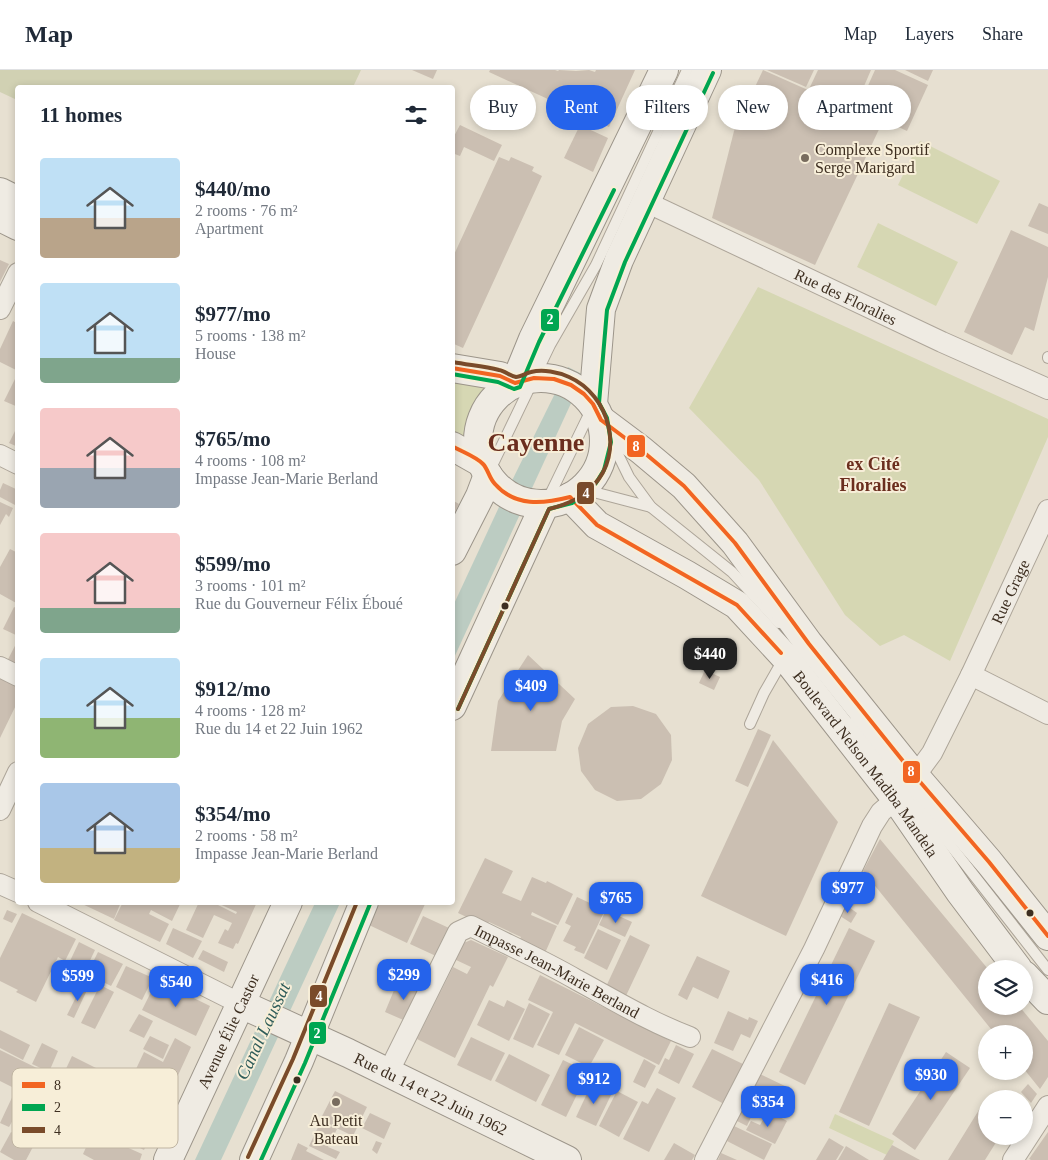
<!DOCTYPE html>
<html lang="en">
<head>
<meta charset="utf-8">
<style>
  body { margin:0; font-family:Georgia,serif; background:#f2f2f3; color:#1f2937; height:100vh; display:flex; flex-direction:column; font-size:19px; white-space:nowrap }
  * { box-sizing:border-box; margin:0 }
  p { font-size:16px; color:#747a83 }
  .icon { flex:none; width:28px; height:28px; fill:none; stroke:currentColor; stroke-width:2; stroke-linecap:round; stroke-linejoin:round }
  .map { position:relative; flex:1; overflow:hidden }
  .panel { position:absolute; left:15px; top:15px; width:440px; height:820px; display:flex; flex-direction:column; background:#fff; border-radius:5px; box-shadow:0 2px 8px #0003 }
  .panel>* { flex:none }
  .guide { position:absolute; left:470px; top:15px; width:475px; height:45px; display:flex; gap:10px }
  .controls { position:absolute; left:978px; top:890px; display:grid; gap:10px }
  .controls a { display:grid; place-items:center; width:55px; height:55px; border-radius:50%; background:#fff; box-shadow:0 2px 8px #0003; font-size:25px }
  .price { position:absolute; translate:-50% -42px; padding:0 11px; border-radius:10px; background:#2563eb; color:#fff; font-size:16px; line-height:32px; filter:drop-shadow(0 1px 2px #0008) }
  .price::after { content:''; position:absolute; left:50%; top:30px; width:15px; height:11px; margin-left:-8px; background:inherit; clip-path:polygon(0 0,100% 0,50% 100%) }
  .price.current { background:#222; color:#fff }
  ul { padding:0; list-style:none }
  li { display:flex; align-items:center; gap:15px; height:125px; padding:0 25px }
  li span { display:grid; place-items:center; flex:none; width:140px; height:100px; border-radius:5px; color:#555 }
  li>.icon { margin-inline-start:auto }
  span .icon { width:60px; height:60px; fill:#fffc; stroke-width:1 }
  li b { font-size:21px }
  h2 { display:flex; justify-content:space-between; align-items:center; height:60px; padding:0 25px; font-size:21px }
  .pill { padding:0 18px; border-radius:22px; background:#fff; box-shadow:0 2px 8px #0003; font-size:18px; line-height:45px }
  .pill.current { background:#2563eb; color:#fff }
  header { display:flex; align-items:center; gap:30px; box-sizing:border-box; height:70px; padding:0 25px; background:#fff; border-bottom:1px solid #e0e1e3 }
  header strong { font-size:24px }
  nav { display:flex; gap:28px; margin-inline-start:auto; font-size:18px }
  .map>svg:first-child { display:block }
  .green { fill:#d6d7b3 }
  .cemetery { fill:#d1d1b3 }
  .water { fill:#bcccc2 }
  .building { fill:#cbbfb2 }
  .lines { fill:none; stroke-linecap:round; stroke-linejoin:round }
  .lane-casing { stroke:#ada599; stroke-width:12 }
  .street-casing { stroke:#ada599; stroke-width:22 }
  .secondary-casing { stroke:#9c958a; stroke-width:30 }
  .lane { stroke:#efebe3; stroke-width:10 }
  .street { stroke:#efebe3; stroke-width:20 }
  .secondary { stroke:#efebe3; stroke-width:28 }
  .bus-1-casing { stroke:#f7eed8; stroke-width:8 }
  .bus-2-casing { stroke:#f7eed8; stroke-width:8 }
  .bus-3-casing { stroke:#f7eed8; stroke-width:8 }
  .bus-1 { stroke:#f26522; stroke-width:4 }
  .bus-2 { stroke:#00a651; stroke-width:4 }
  .bus-3 { stroke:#7a4b2a; stroke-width:4 }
  .poi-dot { fill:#786c5e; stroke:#f7eed8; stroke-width:2 }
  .bus-dot { fill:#3d2e20; stroke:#f7eed8; stroke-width:2 }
  .labels { text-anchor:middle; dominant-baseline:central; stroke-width:4; stroke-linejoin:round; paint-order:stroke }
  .poi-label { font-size:16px; fill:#3d2e20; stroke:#f7eed8; text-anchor:start }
  .street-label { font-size:16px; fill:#3d2e20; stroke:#f7eed8 }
  .neighbourhood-label { font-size:18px; font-weight:bold; fill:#6b2e1e; stroke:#f7eed8 }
  .water-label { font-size:18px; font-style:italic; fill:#2f5d5a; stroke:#f7eed8 }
  .town-label { font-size:26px; font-weight:bold; fill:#6b2e1e; stroke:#f7eed8 }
  .key { fill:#f7eed8; stroke:#bfb4a1; stroke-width:1 }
  .key-label { font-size:14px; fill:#3d2e20 }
  .line-badge { stroke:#f7eed8; stroke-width:2 }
  .badge-label { font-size:14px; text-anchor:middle; font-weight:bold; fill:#fff }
</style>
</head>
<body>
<header>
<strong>Map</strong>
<nav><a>Map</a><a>Layers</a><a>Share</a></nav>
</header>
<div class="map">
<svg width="1048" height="1090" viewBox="0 0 1048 1090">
  <rect width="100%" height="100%" fill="#e7e0d1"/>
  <g class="green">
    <polygon points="920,71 1000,111 977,154 898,115"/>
    <polygon points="878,153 958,192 936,236 857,197"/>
    <polygon points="758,217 1048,349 1048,367 950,591 904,565 880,576 845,545 759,410 689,338"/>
    <polygon points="453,310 486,317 469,341 463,373 453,367"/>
    <polygon points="835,1044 894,1071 887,1085 829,1058"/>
  </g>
  <polygon class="cemetery" points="0,0 361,0 353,17 18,18 17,30 0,22"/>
  <g class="water">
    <polygon points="568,297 584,305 453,590 453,536 499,437"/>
    <polygon points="315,833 340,833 221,1090 195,1090"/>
  </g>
  <g class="building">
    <polygon points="412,0 437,0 433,9"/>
    <polygon points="490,0 555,0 558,1 559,0 576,1 589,0 595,2 596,0 635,0 609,57 489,2"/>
    <polygon points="763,0 882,53 815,195 712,148 734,61"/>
    <polygon points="767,0 814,0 806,17"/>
    <polygon points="818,0 871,0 855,37 810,17"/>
    <polygon points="875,0 895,0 928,15 907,61 858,38"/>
    <polygon points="905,0 933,0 928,11"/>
    <polygon points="460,55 502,75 494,91 464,77 460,86 452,83 452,70"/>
    <polygon points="580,55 608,68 593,102 564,88"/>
    <polygon points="499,87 509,91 511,87 534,97 532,101 542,106 463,278 454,274 452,278 452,189"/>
    <polygon points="1039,133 1048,137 1048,164 1028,156"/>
    <polygon points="1011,160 1048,177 1048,207 1034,261 1025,257 1012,285 964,262"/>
    <polygon points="0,190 9,194 0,212"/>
    <polygon points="13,251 18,254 18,301 0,292 0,279"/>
    <polygon points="18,303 18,337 4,331"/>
    <polygon points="18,355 18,377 9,373"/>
    <polygon points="3,413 18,420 18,430 15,435 0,427 0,420"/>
    <polygon points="452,430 459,434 452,448"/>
    <polygon points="0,432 13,438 9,447 6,444 0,455"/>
    <polygon points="10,479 18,483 18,534 0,524 0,497"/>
    <polygon points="14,537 18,539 18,566 3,559"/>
    <polygon points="18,570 18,601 5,595"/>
    <polygon points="528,585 575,629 562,651 556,681 491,681 498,631"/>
    <polygon points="705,600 720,607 714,620 699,613"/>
    <polygon points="0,605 18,614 18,631 0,668"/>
    <polygon points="633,636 656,644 671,665 672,690 661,714 641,729 617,731 595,720 581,701 578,678 588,654 611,637"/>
    <polygon points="758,659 771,665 748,717 735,711"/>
    <polygon points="773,670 838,752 786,866 701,826"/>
    <polygon points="880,769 988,899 986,899 986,936 1019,936 1048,971 1048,1007 1040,1019 1024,999 1024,964 995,964 863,801"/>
    <polygon points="485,788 513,801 502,823 521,831 532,807 546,813 547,811 573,824 558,855 532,842 531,845 557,856 545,883 519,871 521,867 489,852 486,856 458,843"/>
    <polygon points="860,807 870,819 864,831 853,819"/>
    <polygon points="577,827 605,840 584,884 574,880 576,877 563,871 571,856 565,853"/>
    <polygon points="78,832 121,832 114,849"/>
    <polygon points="123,832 181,832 172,851 151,840 149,844 169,854 160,872 114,850"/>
    <polygon points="199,832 212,832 236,844 237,842 215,832 257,832 238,874 236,873 233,879 218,873 225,859 228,861 232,853 214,845 203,868 186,860"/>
    <polygon points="380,832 426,832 407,873 369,855"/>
    <polygon points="846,835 857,843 851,853 840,846"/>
    <polygon points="7,840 17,844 12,853 3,849"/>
    <polygon points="606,840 632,852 625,867 599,855"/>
    <polygon points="22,843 76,869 65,891 58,887 36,932 16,922 18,920 0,911 0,888"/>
    <polygon points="423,846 449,858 436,886 410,874"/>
    <polygon points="173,858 202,871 193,888 166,874"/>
    <polygon points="849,858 875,871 805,1015 779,1002"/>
    <polygon points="598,859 621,870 607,900 584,888"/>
    <polygon points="630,865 650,875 624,930 604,921"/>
    <polygon points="471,870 508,887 493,917 490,915 455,988 417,969 453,897 467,904 471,897 454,889 461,874"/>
    <polygon points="79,872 95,880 86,899 70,891"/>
    <polygon points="203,880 228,892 224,902 198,889"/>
    <polygon points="98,882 123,894 111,916 87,904"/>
    <polygon points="697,886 730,901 718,929 693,917 687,930 678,925"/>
    <polygon points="126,896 153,908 142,930 116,917"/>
    <polygon points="540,905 671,971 659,995 575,953 559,985 537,975 553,942 528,930"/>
    <polygon points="157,910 210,936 196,966 142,940"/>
    <polygon points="397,913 411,919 414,913 423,917 408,952 385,942"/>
    <polygon points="82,915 88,918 74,948 67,945"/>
    <polygon points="100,915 114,922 95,959 81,953"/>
    <polygon points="489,930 504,937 507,930 525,939 509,971 477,955"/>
    <polygon points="529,933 550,944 533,978 513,969"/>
    <polygon points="889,933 920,947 869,1056 839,1042"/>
    <polygon points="728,941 748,950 749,947 758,951 750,968 741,964 733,981 714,973"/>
    <polygon points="139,944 153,951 144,968 129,961"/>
    <polygon points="579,957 604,970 589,997 565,985"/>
    <polygon points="0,960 30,975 23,990 0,978"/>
    <polygon points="150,966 169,975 163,989 143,979"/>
    <polygon points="471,967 505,983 491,1011 457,995"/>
    <polygon points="175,968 191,977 157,1051 113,1030 122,1011 129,1014 144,982 163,992"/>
    <polygon points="42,973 58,981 49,1002 32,994"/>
    <polygon points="676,975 694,984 679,1014 658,1003 665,988 669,990"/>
    <polygon points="712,979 745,995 724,1034 692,1017"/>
    <polygon points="0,980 45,1002 34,1027 29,1025 17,1052 13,1050 9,1057 0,1053 16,1019 0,1011"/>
    <polygon points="946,982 970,998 915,1080 892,1064"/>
    <polygon points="509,984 550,1005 536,1032 495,1011"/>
    <polygon points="72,986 100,1000 90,1020 64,1003"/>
    <polygon points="644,989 656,996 645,1018 633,1012"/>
    <polygon points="563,990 588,1002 566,1047 541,1035"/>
    <polygon points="758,1003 787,1017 774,1043 757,1034 747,1056 735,1050"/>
    <polygon points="592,1013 612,1023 596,1056 576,1047"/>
    <polygon points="1028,1014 1037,1024 1031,1033 1021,1022"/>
    <polygon points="657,1018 676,1028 649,1082 623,1069 642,1031 648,1034"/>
    <polygon points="335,1021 367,1037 353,1066 320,1050"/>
    <polygon points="617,1021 638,1032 619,1067 599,1056"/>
    <polygon points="68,1023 93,1034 88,1046 102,1052 108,1041 152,1062 144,1080 61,1039"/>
    <polygon points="982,1035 986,1037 986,1066 1000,1066 985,1090 948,1090"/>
    <polygon points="768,1041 787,1051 775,1074 746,1060 751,1051 760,1055"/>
    <polygon points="370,1043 391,1053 384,1069 362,1058"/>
    <polygon points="321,1051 337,1059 328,1077 340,1082 336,1089 309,1076"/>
    <polygon points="734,1056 772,1074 764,1090 727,1071"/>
    <polygon points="11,1062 34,1075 26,1090 14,1090 0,1082"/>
    <polygon points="93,1062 142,1084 140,1090 94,1090 83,1084"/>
    <polygon points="1048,1062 1048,1090 1031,1090 1029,1089"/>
    <polygon points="829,1068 844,1077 836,1090 816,1090"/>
    <polygon points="376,1071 382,1073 377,1084 372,1080"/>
    <polygon points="298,1073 308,1078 306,1081 324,1090 291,1090"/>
    <polygon points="674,1073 695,1085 692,1090 664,1090"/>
    <polygon points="892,1075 920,1090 883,1090"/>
    <polygon points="846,1076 869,1090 838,1090"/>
    <polygon points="721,1083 737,1090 718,1090"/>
  </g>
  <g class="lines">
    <defs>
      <g id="lane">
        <polyline points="1048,287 1048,288"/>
        <polyline points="609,366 629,407 651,437 732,502 779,553"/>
        <polyline points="490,400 550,275 596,195 687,0"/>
        <polyline points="582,419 651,437"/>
        <polyline points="546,433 593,336"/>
        <polyline points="854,652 1048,900"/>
        <polyline points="750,654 764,623 784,588"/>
      </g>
      <g id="street">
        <path id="s1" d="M 646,132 L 942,272 L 1048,319"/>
        <polyline points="0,239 18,203"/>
        <polyline points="0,385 18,394"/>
        <polyline points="0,597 18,606"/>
        <polyline points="971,605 1048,644"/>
        <path id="s2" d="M 915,706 L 932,683 L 971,605 L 1048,440"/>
        <polyline points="0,740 18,702"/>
        <polyline points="0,814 18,822"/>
        <polyline points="38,832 241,934"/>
        <path id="s3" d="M 388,1003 L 458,862 L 471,856 C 506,874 543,890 577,910 C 614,930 650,952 690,967"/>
        <polyline points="705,1090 814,879 872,756 881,742 896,729"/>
        <polyline points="1013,1090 1048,1036"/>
      </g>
      <g id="secondary">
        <polyline points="0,122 18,131"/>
        <polyline points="0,147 18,156"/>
        <polyline points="452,298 500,306 515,313"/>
        <circle cx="541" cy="371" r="63"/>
        <polyline points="515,313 533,269 664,0"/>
        <polyline points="593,334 601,239 619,190 707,0"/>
        <polyline points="601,350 641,380 684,416 735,473 809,574 915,706 989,792 1048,866"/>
        <polyline points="452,376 482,393"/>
        <path id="s4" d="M 570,427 L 597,455 L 687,505 L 737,535 L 785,587 L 896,729 L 960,822 L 1018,899"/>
        <polyline points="452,481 480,426 488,405"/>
        <polyline points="452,636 545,434"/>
        <polyline points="1024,905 1048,930"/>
        <path id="s5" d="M 241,934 L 348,983 L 567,1090"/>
        <path id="s6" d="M 168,1090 L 288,832"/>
        <polyline points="254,1090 299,991 364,832"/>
      </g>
    </defs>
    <use href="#lane" class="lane-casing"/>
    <use href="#street" class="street-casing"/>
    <use href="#secondary" class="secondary-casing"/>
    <use href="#lane" class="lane"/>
    <use href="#street" class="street"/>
    <use href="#secondary" class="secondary"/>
    <defs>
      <g id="bus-1">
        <polyline points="452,298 500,306 515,313 534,308 554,309 571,315 584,324 593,334 601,350 641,380 684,416 735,473 809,574 915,706 989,792 1048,866"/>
        <path d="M 452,376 C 462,382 475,386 483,394 C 488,399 489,408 495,414 C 515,437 543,434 570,427 L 597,455 L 737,535 L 781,583"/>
      </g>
      <g id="bus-2">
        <polyline points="452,304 498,312 514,319 520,317 539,272 614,120"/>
        <polyline points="458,639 549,439 572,433 585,424 596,413 604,400 611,372 607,348 599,333 607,240 625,192 713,3"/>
        <polyline points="261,1090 305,993 370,834"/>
      </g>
      <g id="bus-3">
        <path d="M 453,292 C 468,295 484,296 499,300 C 505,301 510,306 516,307 C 521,307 526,303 531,302 C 543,299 558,302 569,307 C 610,325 625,383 593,416 C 582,429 565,435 549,439 L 458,639"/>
        <polyline points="248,1087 293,989 357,832"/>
      </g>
    </defs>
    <use href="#bus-1" class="bus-1-casing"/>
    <use href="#bus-2" class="bus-2-casing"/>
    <use href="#bus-3" class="bus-3-casing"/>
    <use href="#bus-1" class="bus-1"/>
    <use href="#bus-2" class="bus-2"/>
    <use href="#bus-3" class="bus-3"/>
  </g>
  <g class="poi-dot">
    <circle cx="805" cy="88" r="5"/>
    <circle cx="336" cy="1032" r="5"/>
  </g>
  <g class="bus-dot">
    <circle cx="505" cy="536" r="4.5"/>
    <circle cx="1030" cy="843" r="4.5"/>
    <circle cx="297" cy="1010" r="4.5"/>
  </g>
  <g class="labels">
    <g class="poi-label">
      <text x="815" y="79">Complexe Sportif<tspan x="815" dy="18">Serge Marigard</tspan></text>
      <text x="336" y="1050" text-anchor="middle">Au Petit<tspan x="336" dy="18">Bateau</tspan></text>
    </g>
    <g class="street-label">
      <text stroke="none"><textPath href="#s1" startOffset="221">Rue des Floralies</textPath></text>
      <text stroke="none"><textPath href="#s2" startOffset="208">Rue Grage</textPath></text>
      <text stroke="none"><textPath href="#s4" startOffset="405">Boulevard Nelson Madiba Mandela</textPath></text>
      <text stroke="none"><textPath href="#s3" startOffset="269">Impasse Jean-Marie Berland</textPath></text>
      <text stroke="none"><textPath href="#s6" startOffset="142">Avenue Élie Castor</textPath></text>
      <text stroke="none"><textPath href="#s5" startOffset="210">Rue du 14 et 22 Juin 1962</textPath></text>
    </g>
    <g class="neighbourhood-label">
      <text x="873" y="394">ex Cité<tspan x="873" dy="21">Floralies</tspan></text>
    </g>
    <g class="water-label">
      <text transform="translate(263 961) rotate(-65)">Canal Laussat</text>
    </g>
    <g class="town-label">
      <text x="536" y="372">Cayenne</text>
    </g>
  </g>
  <rect x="12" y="998" width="166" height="80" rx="8" class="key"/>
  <rect x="22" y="1012" width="23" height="6" fill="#f26522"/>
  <rect x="22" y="1034" width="23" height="7" fill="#00a651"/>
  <rect x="22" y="1057" width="23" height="6" fill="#7a4b2a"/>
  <g class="key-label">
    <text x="54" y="1020">8</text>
    <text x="54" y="1042">2</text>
    <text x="54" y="1065">4</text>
  </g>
  <g class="line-badge">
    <rect x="540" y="238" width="20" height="24" rx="5" fill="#00a651"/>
    <rect x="626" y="364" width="20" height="24" rx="5" fill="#f26522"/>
    <rect x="576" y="411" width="19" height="24" rx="5" fill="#7a4b2a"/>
    <rect x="902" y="690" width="19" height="24" rx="5" fill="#f26522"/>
    <rect x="309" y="914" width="19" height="24" rx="5" fill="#7a4b2a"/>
    <rect x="308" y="951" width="19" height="24" rx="5" fill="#00a651"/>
  </g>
  <g class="badge-label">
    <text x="550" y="254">2</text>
    <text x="636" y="381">8</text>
    <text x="586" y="428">4</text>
    <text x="911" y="706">8</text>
    <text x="319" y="931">4</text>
    <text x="317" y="968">2</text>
  </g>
</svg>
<div class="controls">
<a><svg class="icon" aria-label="layers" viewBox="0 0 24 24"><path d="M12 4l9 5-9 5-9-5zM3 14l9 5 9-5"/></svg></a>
<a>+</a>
<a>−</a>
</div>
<b class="price current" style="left:710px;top:610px">$440</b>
<b class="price" style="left:531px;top:642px">$409</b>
<b class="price" style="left:848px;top:844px">$977</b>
<b class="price" style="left:616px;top:854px">$765</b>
<b class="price" style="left:404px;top:931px">$299</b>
<b class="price" style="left:78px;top:932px">$599</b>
<b class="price" style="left:827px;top:936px">$416</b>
<b class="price" style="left:176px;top:938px">$540</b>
<b class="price" style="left:931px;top:1031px">$930</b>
<b class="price" style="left:594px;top:1035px">$912</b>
<b class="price" style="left:768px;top:1058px">$354</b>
<div class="guide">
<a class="pill">Buy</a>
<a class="pill current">Rent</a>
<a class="pill">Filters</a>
<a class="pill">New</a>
<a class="pill">Apartment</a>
</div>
<section class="panel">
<h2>11 homes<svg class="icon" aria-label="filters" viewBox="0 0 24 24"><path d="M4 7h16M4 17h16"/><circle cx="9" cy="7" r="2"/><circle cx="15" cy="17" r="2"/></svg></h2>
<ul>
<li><span style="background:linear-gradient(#bfe0f5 60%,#b9a48a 0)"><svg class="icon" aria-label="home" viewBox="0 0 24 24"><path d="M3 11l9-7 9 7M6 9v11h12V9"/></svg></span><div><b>$440/mo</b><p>2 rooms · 76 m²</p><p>Apartment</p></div></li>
<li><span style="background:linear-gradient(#bfe0f5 75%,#7fa58c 0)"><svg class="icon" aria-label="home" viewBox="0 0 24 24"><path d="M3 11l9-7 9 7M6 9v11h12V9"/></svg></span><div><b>$977/mo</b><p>5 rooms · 138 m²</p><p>House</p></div></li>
<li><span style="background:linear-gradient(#f6c9c9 60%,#9aa5b1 0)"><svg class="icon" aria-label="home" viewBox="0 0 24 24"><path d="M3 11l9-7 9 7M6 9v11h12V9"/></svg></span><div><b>$765/mo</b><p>4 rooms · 108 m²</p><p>Impasse Jean-Marie Berland</p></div></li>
<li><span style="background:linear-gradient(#f6c9c9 75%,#7fa58c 0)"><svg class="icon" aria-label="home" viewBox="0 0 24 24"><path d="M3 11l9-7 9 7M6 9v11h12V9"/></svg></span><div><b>$599/mo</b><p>3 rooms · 101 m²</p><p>Rue du Gouverneur Félix Éboué</p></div></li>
<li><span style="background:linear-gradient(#bfe0f5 60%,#8fb573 0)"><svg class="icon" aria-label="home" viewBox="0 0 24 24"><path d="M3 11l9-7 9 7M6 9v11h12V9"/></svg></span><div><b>$912/mo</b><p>4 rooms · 128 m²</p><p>Rue du 14 et 22 Juin 1962</p></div></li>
<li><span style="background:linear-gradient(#a9c7e8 65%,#c2b280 0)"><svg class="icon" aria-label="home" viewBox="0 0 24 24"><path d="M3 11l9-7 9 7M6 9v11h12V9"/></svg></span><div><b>$354/mo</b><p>2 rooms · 58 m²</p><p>Impasse Jean-Marie Berland</p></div></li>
</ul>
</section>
</div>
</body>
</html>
